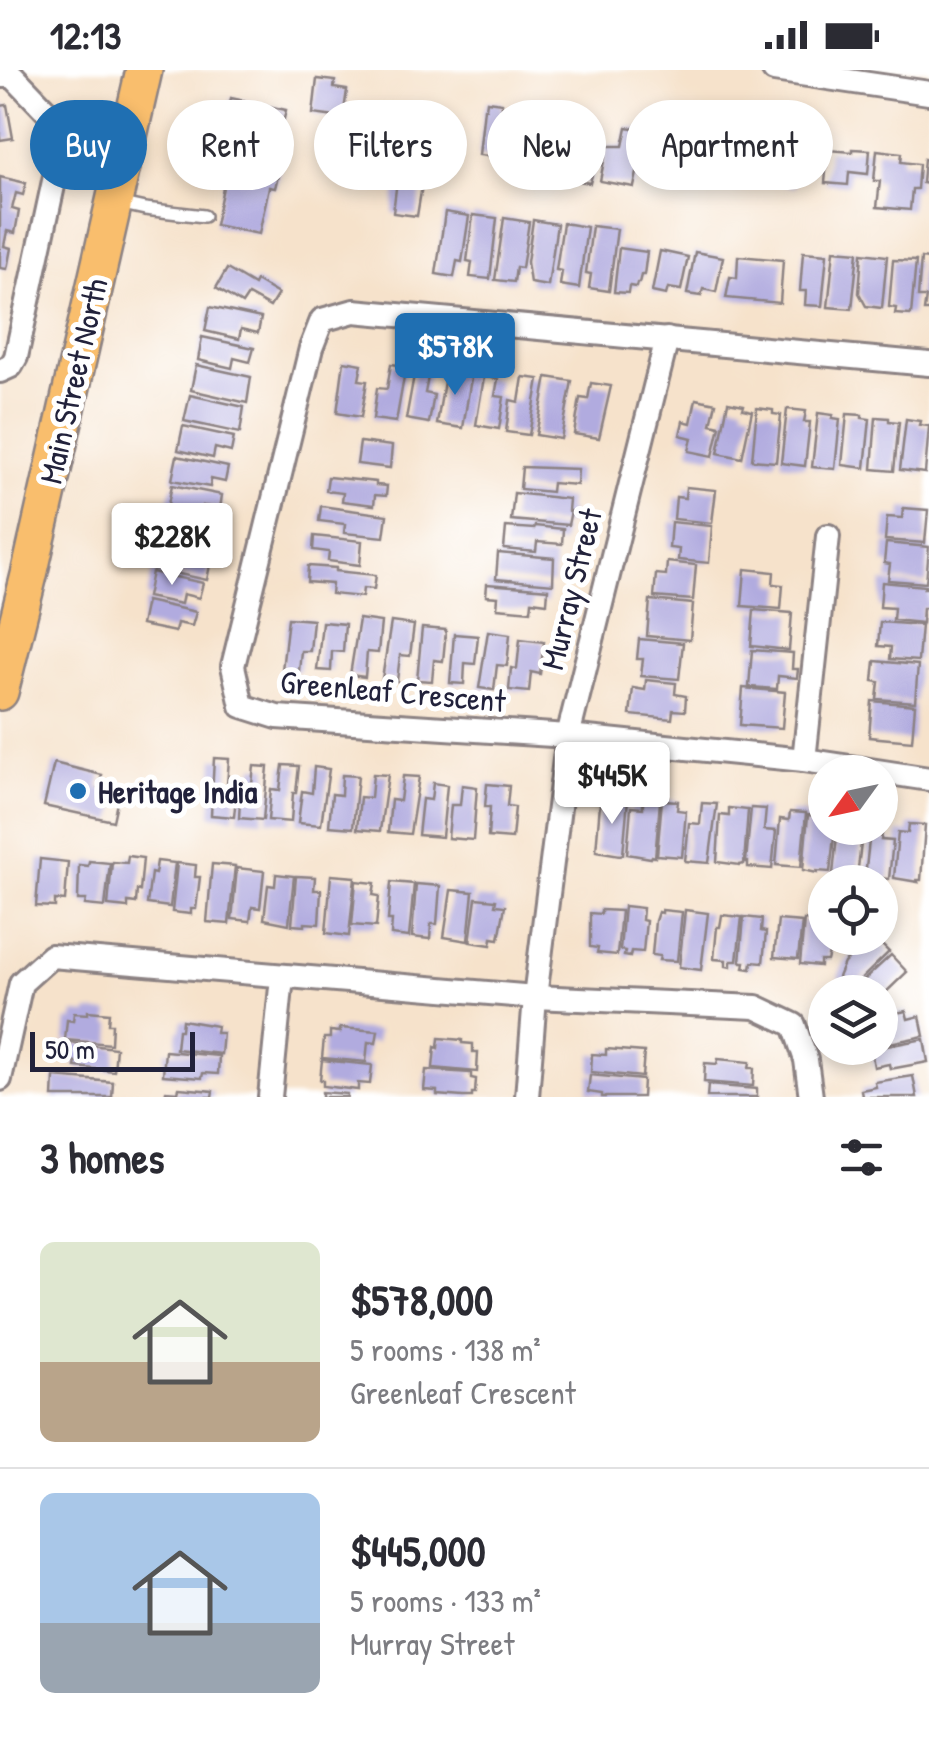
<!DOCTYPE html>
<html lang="en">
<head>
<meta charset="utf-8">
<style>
  body { margin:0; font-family:"Patrick Hand",sans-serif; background:#f7f7f7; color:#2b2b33; height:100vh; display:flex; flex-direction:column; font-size:38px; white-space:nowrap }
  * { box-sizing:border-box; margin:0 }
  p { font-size:32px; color:#7c7c81 }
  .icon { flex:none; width:55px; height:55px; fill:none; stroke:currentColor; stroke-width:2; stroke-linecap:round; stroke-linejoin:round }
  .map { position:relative; height:1027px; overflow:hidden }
  .panel { display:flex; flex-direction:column; background:#fff; flex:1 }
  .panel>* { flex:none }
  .guide { position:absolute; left:30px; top:30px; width:870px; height:90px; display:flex; gap:20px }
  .needle { width:65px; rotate:237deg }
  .buttons { position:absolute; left:808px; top:685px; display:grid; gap:20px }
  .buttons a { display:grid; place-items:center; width:90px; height:90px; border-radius:50%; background:#fff; box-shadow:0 5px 15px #0003; font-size:50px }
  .scale { position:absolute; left:30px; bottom:25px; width:165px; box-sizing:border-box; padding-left:10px; border:5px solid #22223b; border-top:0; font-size:28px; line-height:35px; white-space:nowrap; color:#22223b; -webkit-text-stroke:8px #fff; paint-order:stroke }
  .price { position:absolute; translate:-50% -85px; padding:0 22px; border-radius:10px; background:#fff; color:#222; font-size:32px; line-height:65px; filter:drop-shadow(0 2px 5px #0008) }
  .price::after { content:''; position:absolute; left:50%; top:60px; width:30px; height:22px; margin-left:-15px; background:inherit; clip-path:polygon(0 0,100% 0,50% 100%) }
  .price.current { background:#1f6fb2; color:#fff }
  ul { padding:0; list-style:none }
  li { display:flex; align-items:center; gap:30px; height:250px; padding:0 40px }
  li+li { border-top:2px solid #e1e1e2 }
  li span { display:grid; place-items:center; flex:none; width:280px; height:200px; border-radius:15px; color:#555 }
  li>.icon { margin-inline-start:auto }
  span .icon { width:120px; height:120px; fill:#fffc; stroke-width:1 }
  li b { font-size:42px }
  h2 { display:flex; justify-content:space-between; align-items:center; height:120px; padding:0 40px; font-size:42px }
  .tag { padding:0 35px; border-radius:45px; background:#fff; box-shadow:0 5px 15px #0003; font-size:35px; line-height:90px }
  .tag.current { background:#1f6fb2; color:#fff }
  .status { display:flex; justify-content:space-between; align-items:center; height:70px; padding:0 50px; background:#fff; direction:ltr }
  .status svg { height:28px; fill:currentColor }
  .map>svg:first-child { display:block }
  .building { fill:#b1abdf }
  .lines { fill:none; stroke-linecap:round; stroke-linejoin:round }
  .service-casing { stroke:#8c8283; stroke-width:16 }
  .minor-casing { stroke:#8c8283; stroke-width:28 }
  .primary-casing { stroke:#8c8283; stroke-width:40 }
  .service { stroke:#fff; stroke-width:11 }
  .minor { stroke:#fff; stroke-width:22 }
  .primary { stroke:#f9be6d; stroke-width:35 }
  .poi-dot { fill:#1f6fb2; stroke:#fff; stroke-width:4 }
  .labels { text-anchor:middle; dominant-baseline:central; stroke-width:10; stroke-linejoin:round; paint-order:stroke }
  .street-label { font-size:32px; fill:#22223b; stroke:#fff }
  .poi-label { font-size:32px; font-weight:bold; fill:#22223b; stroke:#fff; text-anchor:start }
</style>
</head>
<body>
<div class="status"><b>12:13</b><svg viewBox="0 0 49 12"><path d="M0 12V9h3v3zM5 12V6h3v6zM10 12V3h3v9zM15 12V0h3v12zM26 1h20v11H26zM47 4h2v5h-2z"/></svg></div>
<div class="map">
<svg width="929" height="1027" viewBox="0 0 929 1027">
  <rect width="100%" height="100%" fill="#fff"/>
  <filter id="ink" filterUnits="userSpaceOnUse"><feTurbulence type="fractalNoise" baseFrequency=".01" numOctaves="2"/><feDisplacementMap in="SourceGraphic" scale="20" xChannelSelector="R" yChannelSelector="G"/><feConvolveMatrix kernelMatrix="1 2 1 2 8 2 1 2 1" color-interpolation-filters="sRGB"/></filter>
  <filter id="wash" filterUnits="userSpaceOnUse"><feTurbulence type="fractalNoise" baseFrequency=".0048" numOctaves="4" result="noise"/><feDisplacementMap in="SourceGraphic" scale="40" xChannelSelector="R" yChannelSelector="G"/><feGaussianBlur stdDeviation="2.25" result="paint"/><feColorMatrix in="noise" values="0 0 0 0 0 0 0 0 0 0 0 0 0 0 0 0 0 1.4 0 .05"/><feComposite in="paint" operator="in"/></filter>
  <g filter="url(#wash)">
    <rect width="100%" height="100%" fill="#f6e2cb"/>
    <g id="blocks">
      <g class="building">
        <polygon points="317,9 335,11 334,18 347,20 343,48 313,44"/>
        <polygon points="231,28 286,40 278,75 285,76 275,118 269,117 259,164 215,155 225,108 218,106 220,93 228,95 235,62 224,59"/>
        <polygon points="487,31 502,33 501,40 514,41 510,75 507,75 505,88 479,85 484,38 486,38"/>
        <polygon points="7,35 13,68 0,70 0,36"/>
        <polygon points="540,48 560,53 546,108 537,105 537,109 512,102 521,67 529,69 531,63 536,64"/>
        <polygon points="582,52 604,57 590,113 556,107 564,71 578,73"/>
        <polygon points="627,57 649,61 644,85 641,84 634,117 600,111 607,76 623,76"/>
        <polygon points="677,58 693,61 692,66 697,67 692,94 666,89 665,97 655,94 661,60 676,63"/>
        <polygon points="385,59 411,62 411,69 433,72 430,92 426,91 417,146 393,143 398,102 377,99"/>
        <polygon points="783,59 795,61 793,69 804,71 794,117 776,113 778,102 765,99 771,65 782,67"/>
        <polygon points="709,60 751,70 740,117 712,111 716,93 710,92 712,84 703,81"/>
        <polygon points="852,79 870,80 868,104 849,102 848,115 825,113 828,80 852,82"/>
        <polygon points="877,80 902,83 901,92 919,94 917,119 912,119 910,140 877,137 880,111 874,111"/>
        <polygon points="924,89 929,90 929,114 922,113"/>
        <polygon points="0,107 26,113 23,125 16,123 12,139 19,141 15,163 7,161 4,176 11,178 7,199 0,198"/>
        <polygon points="445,142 469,146 462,192 457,191 454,207 436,204"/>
        <polygon points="473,145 497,148 490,209 470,207 472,192 467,191"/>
        <polygon points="504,148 529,152 522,198 516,197 514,212 495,210"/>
        <polygon points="533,150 557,154 548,216 530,213 527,192"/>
        <polygon points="563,153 587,157 579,218 560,215 562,201 556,200"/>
        <polygon points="592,156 617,159 609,221 589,218 591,204 586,203"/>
        <polygon points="619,178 647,182 644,205 641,205 639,213 637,213 636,217 629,216 628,223 614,222"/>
        <polygon points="834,180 858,182 852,239 828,237"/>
        <polygon points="660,181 688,187 681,220 668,218 666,225 652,222"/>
        <polygon points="695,182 723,187 716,222 703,219 701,226 687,224"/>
        <polygon points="803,182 827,184 822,236 805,235 806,221 800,221"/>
        <polygon points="862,183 887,186 882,238 866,236 859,223"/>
        <polygon points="738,186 783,190 780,233 726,228 730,207 737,208"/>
        <polygon points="921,188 929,189 929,241 924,241 926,227 918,227"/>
        <polygon points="893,190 916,191 911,245 895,244 896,238 889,237"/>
        <polygon points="227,199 254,215 256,211 278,224 270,237 248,225 242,234 216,218"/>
        <polygon points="210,237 261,248 258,263 241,259 239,269 205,261"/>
        <polygon points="202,267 254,278 250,292 234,288 232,298 198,290"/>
        <polygon points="344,291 362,294 359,310 367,311 361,347 337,343"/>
        <polygon points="391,294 406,296 396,352 373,349 377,318 387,319"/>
        <polygon points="196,295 251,307 247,333 191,320"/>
        <polygon points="446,299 472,302 463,358 437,354"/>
        <polygon points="415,300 429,302 425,323 434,325 429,353 406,349"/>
        <polygon points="484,307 498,309 495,326 504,327 499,359 476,355"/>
        <polygon points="523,307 539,309 529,365 506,362 510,330 519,332"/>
        <polygon points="547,307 572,311 561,369 536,365"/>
        <polygon points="591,313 611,316 599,368 574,364 580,328 588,329"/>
        <polygon points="190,325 244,337 240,363 184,351"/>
        <polygon points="696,329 716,333 711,354 720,356 713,386 689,381 692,368 680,365 683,351 691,353"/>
        <polygon points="728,332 744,335 743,339 752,341 742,388 718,383"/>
        <polygon points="757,338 773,340 773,344 781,345 776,392 752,390"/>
        <polygon points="787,339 806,341 804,352 810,352 805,396 781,393"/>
        <polygon points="818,343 833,345 832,348 840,349 835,399 812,397"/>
        <polygon points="847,344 862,345 862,348 870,349 865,398 842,395"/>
        <polygon points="876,347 889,348 889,351 899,352 894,401 872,399"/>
        <polygon points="906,349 920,351 919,355 929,356 925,403 900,400"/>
        <polygon points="183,356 234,367 231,382 215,378 213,388 178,380"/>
        <polygon points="360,372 392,376 390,398 357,394"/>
        <polygon points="177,386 228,397 225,412 211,409 210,417 172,410"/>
        <polygon points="522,397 578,399 577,415 552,413 551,422 520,419"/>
        <polygon points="328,407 376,412 376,415 387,416 386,426 375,425 374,435 342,431 343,423 326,421"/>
        <polygon points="172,415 222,425 220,439 203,436 201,446 167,439"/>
        <polygon points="686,417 716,420 712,453 674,449 676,427 685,428"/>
        <polygon points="514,423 569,429 568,441 571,441 568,455 511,450"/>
        <polygon points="321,436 387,445 384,467 344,463 345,454 319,451"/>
        <polygon points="903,438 928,440 925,473 885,470 887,447 902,448"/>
        <polygon points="165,442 218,454 214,480 159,467"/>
        <polygon points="671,452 712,456 709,493 678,490 679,479 669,478"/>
        <polygon points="535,456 563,459 562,474 537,472 536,482 504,479 506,457 534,459"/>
        <polygon points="314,466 362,471 360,495 328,491 329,482 313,480"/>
        <polygon points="157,472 212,485 207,510 151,498"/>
        <polygon points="886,473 929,477 926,513 888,510 890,494 884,493"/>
        <polygon points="498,483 554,488 553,514 496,509"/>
        <polygon points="667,492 696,495 693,530 654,527 656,504 666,505"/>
        <polygon points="308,496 336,498 336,501 376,505 374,519 363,518 362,527 331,524 332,514 307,512"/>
        <polygon points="745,499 774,502 773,514 783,515 781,539 742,536"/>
        <polygon points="152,502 203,513 199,528 183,524 181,534 147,527"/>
        <polygon points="882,512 925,516 924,518 929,518 929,538 923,538 922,553 893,550 894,538 880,537"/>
        <polygon points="487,514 548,519 547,533 532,531 531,541 497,538 498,527 486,526"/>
        <polygon points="650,530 693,534 690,570 647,566"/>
        <polygon points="146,531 196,542 192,556 177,553 175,562 141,555"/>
        <polygon points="754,540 792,543 789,580 751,576"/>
        <polygon points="288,548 313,550 310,581 301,581 299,601 282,600"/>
        <polygon points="359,549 381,552 378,583 367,582 365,607 350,605"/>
        <polygon points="322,552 345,554 343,582 332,581 331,601 317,600"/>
        <polygon points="391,552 414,555 410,586 400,585 397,611 382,609"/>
        <polygon points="880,552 921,555 918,591 890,589 891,577 878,576"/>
        <polygon points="422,558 446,560 443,591 434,590 432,611 417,610"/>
        <polygon points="488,561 510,564 507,596 497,595 494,620 479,618"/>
        <polygon points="454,564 478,566 475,594 465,593 464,614 450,613"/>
        <polygon points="520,569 544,572 540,604 531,602 529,622 509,620 511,598 517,599"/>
        <polygon points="639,569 683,573 679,609 641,606 643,589 637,589"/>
        <polygon points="752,580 793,583 792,599 798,599 797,608 778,606 777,619 749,617"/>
        <polygon points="875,591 918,595 915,632 877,629 879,612 873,611"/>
        <polygon points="646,610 676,613 675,624 686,626 685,641 673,640 672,649 630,645 633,618 645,620"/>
        <polygon points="743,618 785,622 782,658 740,655"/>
        <polygon points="872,631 915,635 912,671 869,667"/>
        <polygon points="214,688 229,689 227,715 237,716 234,747 211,745"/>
        <polygon points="54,693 102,705 98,718 119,723 113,751 44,736"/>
        <polygon points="283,695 299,696 296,723 293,723 291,752 268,750 271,719 280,720"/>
        <polygon points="254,696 268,697 263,750 239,748 241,713 252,714"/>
        <polygon points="314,697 329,699 321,755 298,753 302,721 312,723"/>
        <polygon points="373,704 388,705 380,761 357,759 360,727 371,728"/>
        <polygon points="342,705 358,706 353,758 329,756 332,724 341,725"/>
        <polygon points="403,706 419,707 410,764 388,762 391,730 400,731"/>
        <polygon points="433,713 447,715 442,767 418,765 422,729 431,730"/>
        <polygon points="487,714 509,716 507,736 515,737 512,769 488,767 490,737 485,737"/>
        <polygon points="462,715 477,717 473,770 448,768 451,735 460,735"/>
        <polygon points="610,727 628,729 623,784 620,785 596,781 600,734 609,735"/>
        <polygon points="643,730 660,732 655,787 652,786 651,788 627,784 631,737 643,738"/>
        <polygon points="662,730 678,731 677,740 686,741 682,787 657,785"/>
        <polygon points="702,733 717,734 709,793 685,791 689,753 700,754"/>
        <polygon points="729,738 748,740 744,794 740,795 717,792 720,745 729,746"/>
        <polygon points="751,738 766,739 764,760 776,761 772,799 748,797 748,792 746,792"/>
        <polygon points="790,742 806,743 801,797 776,795 780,749 789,750"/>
        <polygon points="808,745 825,747 825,758 835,758 830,802 817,801 817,803 803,800"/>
        <polygon points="909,754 925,755 921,810 917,810 918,812 894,808 898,762 908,763"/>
        <polygon points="849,758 863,758 857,806 833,804 837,766 848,767"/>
        <polygon points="867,758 883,758 881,770 893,771 889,809 865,807 869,771 866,771"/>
        <polygon points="128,786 143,788 140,821 137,820 136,833 128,832 128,838 108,836 112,792 127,793"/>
        <polygon points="40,789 68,792 65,831 55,830 55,837 36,836"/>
        <polygon points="89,791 110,793 105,837 85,835 86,830 78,830 79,795 88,796"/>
        <polygon points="157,791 175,793 170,837 147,834 151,803 155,804"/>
        <polygon points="177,793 196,795 195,807 200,807 196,839 191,839 191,844 172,842"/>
        <polygon points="212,794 235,796 229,854 207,852"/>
        <polygon points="237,798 264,801 260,838 252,837 250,851 232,849"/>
        <polygon points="276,804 294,806 289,854 264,849 268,815 275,816"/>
        <polygon points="331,805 355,807 349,866 326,863"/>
        <polygon points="296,806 315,807 314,820 321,820 319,854 305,853 305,856 292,855"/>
        <polygon points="356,811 375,813 373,825 379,826 376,857 352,855"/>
        <polygon points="391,812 414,814 409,867 391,865 392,850 388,850"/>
        <polygon points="416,814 440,816 437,854 431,854 430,869 412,867"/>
        <polygon points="451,820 473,822 468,871 444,867"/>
        <polygon points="476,828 496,830 495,835 505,836 499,869 492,868 491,875 470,872"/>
        <polygon points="624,836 643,838 642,850 646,851 643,882 631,881 630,887 624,886 625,881 620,880"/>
        <polygon points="601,840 621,841 617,885 597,883 598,878 590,877 590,843 601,844"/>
        <polygon points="662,840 682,842 677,891 659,890 660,886 652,885 655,851 658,842 662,843"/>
        <polygon points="685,840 708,843 701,900 679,897"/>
        <polygon points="722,845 742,847 737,891 731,891 731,897 726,896 726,890 714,889 717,857 720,857"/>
        <polygon points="744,847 762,849 761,861 766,862 763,893 752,892 751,899 744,898 745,892 740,892"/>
        <polygon points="778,850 802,852 798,889 774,887"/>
        <polygon points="804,850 824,853 825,868 833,868 827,891 820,891 820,896 800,894"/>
        <polygon points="870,868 875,868 889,882 850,920 838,907 844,893"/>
        <polygon points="891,885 907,902 880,928 880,922 851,922"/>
        <polygon points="88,941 109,943 108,954 112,954 111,974 65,970 67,950 73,951 74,943 88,944"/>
        <polygon points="906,941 908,949 920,946 924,966 880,975 881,946"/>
        <polygon points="182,950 217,956 216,963 223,963 221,984 176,979 178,960 181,960"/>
        <polygon points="340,958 378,961 376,973 368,972 366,992 322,988 324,968 330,968 330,961 340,962"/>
        <polygon points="439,968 462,970 462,973 473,974 473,982 478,982 477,1002 433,998 435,977 438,978"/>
        <polygon points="924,969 928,992 890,999 889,994 874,997 871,979"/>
        <polygon points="62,972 116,978 114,1001 75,997 76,992 61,991"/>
        <polygon points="606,979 644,982 642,1007 591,1002 592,984 606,985"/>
        <polygon points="165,981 219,986 218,1004 203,1003 202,1008 163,1005"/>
        <polygon points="718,989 750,992 749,998 754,998 753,1016 704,1012 705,993 717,994"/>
        <polygon points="322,990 372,995 370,1014 358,1013 358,1020 323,1016 323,1010 320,1010"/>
        <polygon points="426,1000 471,1003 471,1008 476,1009 475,1023 472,1023 472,1027 463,1027 437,1025 437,1021 424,1020"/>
        <polygon points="590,1005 643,1010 642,1027 602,1027 602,1024 588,1022"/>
        <polygon points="913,1006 917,1027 862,1027 861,1020 876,1017 875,1012"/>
        <polygon points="54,1007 113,1012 112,1027 53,1027"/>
        <polygon points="708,1015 757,1019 757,1027 707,1027"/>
        <polygon points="179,1018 213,1021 212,1027 165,1027 166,1021 178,1022"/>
        <polygon points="322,1022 347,1024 347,1027 322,1027"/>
      </g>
    </g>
  </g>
  <g filter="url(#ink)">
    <use href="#blocks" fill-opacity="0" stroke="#8c8283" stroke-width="2.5"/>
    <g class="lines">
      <defs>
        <polyline id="service" points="118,133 145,139 204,146"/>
        <g id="minor">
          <polyline points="774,0 929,23"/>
          <polyline points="0,6 13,6 65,60 16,287 11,296 0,301"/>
          <polyline points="929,294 354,241 322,250 311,278 233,596 242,636 277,647 568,666 804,690 929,709"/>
          <polyline points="804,690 828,466"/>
          <polyline points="0,1009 21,913 51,886 535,927 756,937 794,955 806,990 811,1027"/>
          <polyline points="270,1027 282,907"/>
          <polyline points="527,1027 535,927 568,666 667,269"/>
        </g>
        <polyline id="primary" points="0,622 29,505 144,0"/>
      </defs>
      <use href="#service" class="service-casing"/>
      <use href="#minor" class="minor-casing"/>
      <use href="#primary" class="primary-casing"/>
      <use href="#service" class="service"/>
      <use href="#minor" class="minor"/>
      <use href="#primary" class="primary"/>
    </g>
  </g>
  <circle class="poi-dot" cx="78" cy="721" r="10"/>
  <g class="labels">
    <g class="street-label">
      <text transform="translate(73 311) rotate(-77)">Main Street North</text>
      <text transform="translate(571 519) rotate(-76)">Murray Street</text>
      <text transform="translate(393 621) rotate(5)">Greenleaf Crescent</text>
    </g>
    <g class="poi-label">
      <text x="98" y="721">Heritage India</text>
    </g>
  </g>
</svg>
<div class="buttons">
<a><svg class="needle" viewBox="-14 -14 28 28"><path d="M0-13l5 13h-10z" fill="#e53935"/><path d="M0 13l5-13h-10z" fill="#7c7c81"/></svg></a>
<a><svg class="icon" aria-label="locate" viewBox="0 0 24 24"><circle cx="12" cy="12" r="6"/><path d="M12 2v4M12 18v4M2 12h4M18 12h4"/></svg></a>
<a><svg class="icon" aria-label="layers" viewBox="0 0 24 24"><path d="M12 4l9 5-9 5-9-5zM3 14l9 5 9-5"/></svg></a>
</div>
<div class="scale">50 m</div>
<b class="price current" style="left:455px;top:328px">$578K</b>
<b class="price" style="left:172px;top:518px">$228K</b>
<b class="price" style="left:612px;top:757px">$445K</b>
<div class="guide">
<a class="tag current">Buy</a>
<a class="tag">Rent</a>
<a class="tag">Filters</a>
<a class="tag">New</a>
<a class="tag">Apartment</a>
</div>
</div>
<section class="panel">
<h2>3 homes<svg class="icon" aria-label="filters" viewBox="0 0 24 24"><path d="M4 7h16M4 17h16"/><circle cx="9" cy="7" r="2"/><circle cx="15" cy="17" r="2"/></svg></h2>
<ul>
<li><span style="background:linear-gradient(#dfe7d0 60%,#b9a48a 0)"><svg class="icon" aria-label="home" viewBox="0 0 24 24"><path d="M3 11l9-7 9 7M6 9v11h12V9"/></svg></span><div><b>$578,000</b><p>5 rooms · 138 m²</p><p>Greenleaf Crescent</p></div></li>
<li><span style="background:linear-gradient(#a9c7e8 65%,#9aa5b1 0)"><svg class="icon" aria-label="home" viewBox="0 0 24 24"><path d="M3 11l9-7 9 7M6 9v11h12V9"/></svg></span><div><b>$445,000</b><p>5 rooms · 133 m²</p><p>Murray Street</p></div></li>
</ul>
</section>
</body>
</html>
